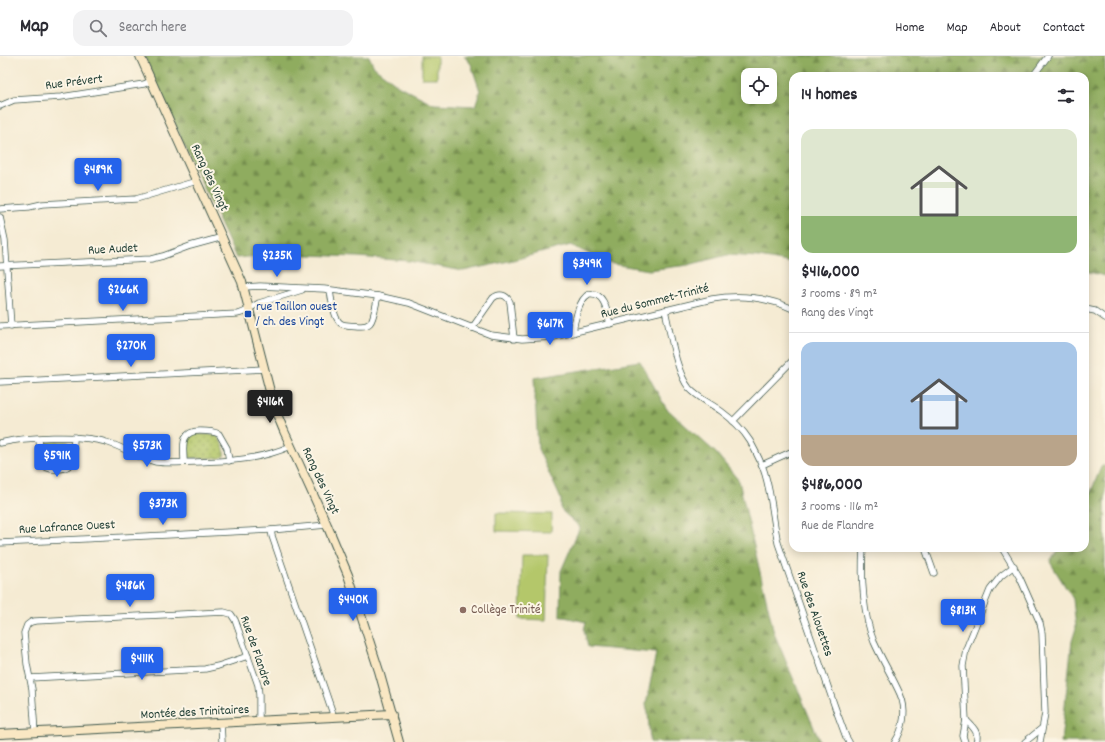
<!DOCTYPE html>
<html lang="en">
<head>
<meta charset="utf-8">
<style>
  body { margin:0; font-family:Dekko,sans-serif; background:#f2f2f3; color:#2b2b33; height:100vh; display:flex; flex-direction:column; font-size:15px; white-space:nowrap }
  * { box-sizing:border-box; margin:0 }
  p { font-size:13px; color:#7c7c81 }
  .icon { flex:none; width:22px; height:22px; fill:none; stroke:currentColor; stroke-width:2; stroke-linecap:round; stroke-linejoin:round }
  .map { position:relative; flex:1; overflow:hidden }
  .panel { position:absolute; left:789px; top:16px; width:300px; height:480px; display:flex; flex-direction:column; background:#fff; border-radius:12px; box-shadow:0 2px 10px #0003 }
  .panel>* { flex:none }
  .controls { position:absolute; left:741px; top:12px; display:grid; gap:8px }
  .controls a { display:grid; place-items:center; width:36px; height:36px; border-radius:8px; background:#fff; box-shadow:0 2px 10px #0003; font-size:20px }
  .price { position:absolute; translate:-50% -34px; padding:0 9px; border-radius:4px; background:#2563eb; color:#fff; font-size:13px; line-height:26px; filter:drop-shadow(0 1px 2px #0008) }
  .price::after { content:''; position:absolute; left:50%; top:24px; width:12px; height:9px; margin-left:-6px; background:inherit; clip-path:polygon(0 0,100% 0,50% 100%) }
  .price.active { background:#222; color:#fff }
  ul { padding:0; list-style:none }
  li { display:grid; align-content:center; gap:8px; height:212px; padding:0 12px }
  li+li { border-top:1px solid #e1e1e2 }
  li span { display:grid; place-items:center; height:124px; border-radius:12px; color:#555 }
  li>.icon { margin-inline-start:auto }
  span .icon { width:72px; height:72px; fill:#fffc; stroke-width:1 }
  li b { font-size:17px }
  h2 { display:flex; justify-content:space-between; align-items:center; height:48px; padding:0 12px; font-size:17px }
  header { display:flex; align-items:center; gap:24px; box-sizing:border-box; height:56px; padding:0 20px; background:#fff; border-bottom:1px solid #e1e1e2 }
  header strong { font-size:19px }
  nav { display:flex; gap:22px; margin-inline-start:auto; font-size:14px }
  .search { width:280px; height:36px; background:#f2f2f3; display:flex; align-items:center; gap:10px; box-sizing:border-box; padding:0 14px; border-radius:12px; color:#7c7c81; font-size:15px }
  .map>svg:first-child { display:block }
  .green { fill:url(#green-dots); stroke:#6a824f }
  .forest { fill:url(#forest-firs); stroke:#577449; fill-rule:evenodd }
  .pitch { fill:#b4c76a; stroke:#6a824f }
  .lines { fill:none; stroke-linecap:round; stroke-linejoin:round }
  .street-casing { stroke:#3f574c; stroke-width:7 }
  .secondary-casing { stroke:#3f574c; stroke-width:10 }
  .street { stroke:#fff; stroke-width:5.5 }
  .secondary { stroke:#f9e7c3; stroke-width:8 }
  .transit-dot { fill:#1a4fb4; stroke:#fcf5e5; stroke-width:1.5 }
  .education-dot { fill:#8d6e63; stroke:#fcf5e5; stroke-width:1.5 }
  .labels { text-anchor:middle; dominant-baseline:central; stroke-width:4; stroke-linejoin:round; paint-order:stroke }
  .street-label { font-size:13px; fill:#1f3d34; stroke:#fcf5e5 }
  .transit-label { font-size:13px; fill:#164399; stroke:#fcf5e5; text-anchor:start }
  .education-label { font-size:13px; fill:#785e54; stroke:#fcf5e5; text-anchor:start }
</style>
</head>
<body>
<header>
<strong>Map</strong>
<div class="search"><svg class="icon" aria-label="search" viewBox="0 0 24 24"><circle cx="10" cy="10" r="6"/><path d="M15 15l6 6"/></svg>Search here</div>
<nav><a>Home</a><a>Map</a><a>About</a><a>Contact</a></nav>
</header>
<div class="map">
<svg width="1105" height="686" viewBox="0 0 1105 686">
  <defs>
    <pattern id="green-dots" width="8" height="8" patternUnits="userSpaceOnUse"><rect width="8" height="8" fill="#b4c76a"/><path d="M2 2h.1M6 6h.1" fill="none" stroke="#92a358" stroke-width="1.8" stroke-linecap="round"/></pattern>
    <pattern id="forest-firs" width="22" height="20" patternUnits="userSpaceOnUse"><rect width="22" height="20" fill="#8fac5e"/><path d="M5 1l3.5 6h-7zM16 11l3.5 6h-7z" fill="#748d4e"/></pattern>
  </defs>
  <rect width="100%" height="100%" fill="#fcf5e5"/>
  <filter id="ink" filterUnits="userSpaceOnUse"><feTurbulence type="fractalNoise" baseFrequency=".025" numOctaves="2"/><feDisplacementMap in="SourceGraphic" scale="8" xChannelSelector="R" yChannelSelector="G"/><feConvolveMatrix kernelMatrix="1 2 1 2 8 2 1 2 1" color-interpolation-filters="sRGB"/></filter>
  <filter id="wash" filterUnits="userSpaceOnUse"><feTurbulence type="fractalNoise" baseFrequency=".012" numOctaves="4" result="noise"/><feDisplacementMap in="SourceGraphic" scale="16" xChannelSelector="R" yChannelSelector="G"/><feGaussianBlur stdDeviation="0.9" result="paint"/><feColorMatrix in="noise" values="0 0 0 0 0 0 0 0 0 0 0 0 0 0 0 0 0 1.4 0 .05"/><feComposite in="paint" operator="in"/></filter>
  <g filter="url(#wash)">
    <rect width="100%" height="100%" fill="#f5ebd3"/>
    <g class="green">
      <path d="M 195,378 L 216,379 C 221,384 226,393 224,400 L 220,402 L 190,402 C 183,395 185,382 195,378 Z"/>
      <path d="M 51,385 C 55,385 62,384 67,385 C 73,387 72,401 70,405 C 65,414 49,411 44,406 C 43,396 39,388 51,385 Z"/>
    </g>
    <g class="forest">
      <path d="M 144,0 L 369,0 L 374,11 L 399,30 L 434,48 L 475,50 L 480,35 L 471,8 L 464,0 L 1105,0 L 1105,220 L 1085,215 L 1085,20 L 793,20 L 793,207 L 759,201 L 727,199 L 688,209 L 649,214 L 607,207 L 571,189 L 509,205 L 463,215 L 409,205 L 357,201 L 285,198 L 236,202 ZM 748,19 L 770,19 L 770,41 L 748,41 Z"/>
      <polygon points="640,305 666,352 716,397 739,425 774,577 820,686 650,686 648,656 646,649 656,597 588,591 584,574 586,566 560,560 561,515 580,471 561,454 561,443 538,393 534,322"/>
      <polygon points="1102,409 1105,409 1105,686 1061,686 1072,585 1076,572 1073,543 1050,506 1059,492 1085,492 1085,450"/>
    </g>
    <g class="pitch">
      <rect x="422" y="0" width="15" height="22"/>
      <polygon points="496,457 552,458 551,476 496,475"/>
      <polygon points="522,499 548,499 546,564 520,563"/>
    </g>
  </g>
  <g filter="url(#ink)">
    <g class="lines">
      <defs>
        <g id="street">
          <polyline points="1033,20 1048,0"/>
          <polyline points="0,50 14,44 61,41 144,28 151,25"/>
          <polyline points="0,153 29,151 42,148 136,143 197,125"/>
          <polyline points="0,161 5,184 11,270"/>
          <polyline points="0,210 151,203 163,200 190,190 223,181"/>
          <path d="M 244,231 L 260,230 L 324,233 L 378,240 L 409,247 L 491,279 L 522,283 L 554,281 L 712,243 C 741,238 767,241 793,253"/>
          <path d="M 330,234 C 331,242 334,265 342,268 C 347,270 353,269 358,270 C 362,270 366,271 370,267 C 374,263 376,247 378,240"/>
          <polyline points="1085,253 1095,255 1105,262"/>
          <path d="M 665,254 C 670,275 676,316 689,332 C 698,342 710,347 721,355 C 732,363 743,374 750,385 C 756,396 762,407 765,418 C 772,441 773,464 778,487 L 836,654 L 846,681 L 849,686"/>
          <path d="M 0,270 L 237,258 C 246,257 251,251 259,247 L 302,234"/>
          <path d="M 472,272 L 493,242 C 499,237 506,238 510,246 L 514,283"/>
          <path d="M 573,277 C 574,266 579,243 589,238 C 605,236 607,256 610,268"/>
          <polyline points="0,326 264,313"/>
          <polyline points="733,365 793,304"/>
          <path d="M 39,383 L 41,407 C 48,416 66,415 73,406 L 74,381"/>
          <path d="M 0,387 C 25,381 81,378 106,386 C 123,391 139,402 156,406 C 169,408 183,406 196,406 C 230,405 259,404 291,390"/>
          <path d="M 184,406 C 184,392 179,375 200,375 C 206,375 213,375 219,378 L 227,392 L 229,405"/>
          <polyline points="762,409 793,395"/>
          <polyline points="271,474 272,480 332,655 333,662"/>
          <polyline points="0,487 271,474 327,469"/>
          <path d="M 863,492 C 861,521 863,559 874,586 C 882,604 892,620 900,638 C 907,653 904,672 895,686"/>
          <polyline points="925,492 934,517"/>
          <polyline points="1002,492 1020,522 1040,567 1042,577 1045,657 1040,686"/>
          <polyline points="30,622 205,613 218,610 248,600"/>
          <path d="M 966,664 C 972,670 980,677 976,686"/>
          <polyline points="221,667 222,686"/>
          <polyline points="35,677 32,633 27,608 24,577 27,569 31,566 35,565 224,556 231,558 235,564 258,629 259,639 259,665"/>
          <polyline points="965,686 963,680 966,664 963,610 966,593 990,534 1001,520 1014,510"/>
          <polyline points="1025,686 1041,673"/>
        </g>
        <g id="secondary">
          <polyline points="140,0 242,226 274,351 284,375 327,469 348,519 379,615 399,686"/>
          <polyline points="0,678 392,658"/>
        </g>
      </defs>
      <use href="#street" class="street-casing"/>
      <use href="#secondary" class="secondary-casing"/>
      <use href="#street" class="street"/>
      <use href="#secondary" class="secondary"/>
    </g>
  </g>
  <rect class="transit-dot" x="244" y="254" width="8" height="8" rx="2"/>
  <circle class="education-dot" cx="463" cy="554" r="4"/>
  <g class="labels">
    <g class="street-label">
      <text transform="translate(74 27) rotate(-7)">Rue Prévert</text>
      <text transform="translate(209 122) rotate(65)">Rang des Vingt</text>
      <text transform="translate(113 194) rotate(-3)">Rue Audet</text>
      <text transform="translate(655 246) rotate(-14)">Rue du Sommet-Trinité</text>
      <text transform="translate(320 425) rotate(65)">Rang des Vingt</text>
      <text transform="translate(67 472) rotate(-3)">Rue Lafrance Ouest</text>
      <text transform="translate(814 558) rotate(71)">Rue des Alouettes</text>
      <text transform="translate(255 595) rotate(71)">Rue de Flandre</text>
      <text transform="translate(195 657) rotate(-3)">Montée des Trinitaires</text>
    </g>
    <g class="transit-label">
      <text x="256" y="251">rue Taillon ouest<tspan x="256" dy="15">/ ch. des Vingt</tspan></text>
    </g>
    <g class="education-label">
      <text x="471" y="554">Collège Trinité</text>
    </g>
  </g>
</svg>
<div class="controls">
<a><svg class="icon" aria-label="locate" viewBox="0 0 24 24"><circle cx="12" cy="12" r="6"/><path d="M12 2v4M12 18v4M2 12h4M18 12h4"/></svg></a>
</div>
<b class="price" style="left:98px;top:136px">$489K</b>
<b class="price" style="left:277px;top:222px">$235K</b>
<b class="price" style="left:587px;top:230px">$349K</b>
<b class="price" style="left:123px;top:256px">$266K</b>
<b class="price" style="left:550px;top:290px">$617K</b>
<b class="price" style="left:131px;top:312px">$270K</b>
<b class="price active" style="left:270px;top:368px">$416K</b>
<b class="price" style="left:147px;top:412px">$573K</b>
<b class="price" style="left:57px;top:422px">$591K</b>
<b class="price" style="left:163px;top:470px">$373K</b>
<b class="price" style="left:130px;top:552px">$486K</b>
<b class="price" style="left:353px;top:566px">$440K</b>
<b class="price" style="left:963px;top:577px">$813K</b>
<b class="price" style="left:142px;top:625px">$411K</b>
<section class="panel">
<h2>14 homes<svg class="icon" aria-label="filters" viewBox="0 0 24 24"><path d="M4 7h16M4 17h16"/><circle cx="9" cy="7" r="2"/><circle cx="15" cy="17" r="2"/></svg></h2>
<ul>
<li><span style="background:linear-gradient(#dfe7d0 70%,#8fb573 0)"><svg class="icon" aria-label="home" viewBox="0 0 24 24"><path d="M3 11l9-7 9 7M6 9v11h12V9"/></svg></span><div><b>$416,000</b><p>3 rooms · 89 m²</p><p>Rang des Vingt</p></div></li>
<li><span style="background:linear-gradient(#a9c7e8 75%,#b9a48a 0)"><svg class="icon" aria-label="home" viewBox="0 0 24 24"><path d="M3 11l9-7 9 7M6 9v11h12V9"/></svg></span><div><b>$486,000</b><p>3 rooms · 116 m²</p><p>Rue de Flandre</p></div></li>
</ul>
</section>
</div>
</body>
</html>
